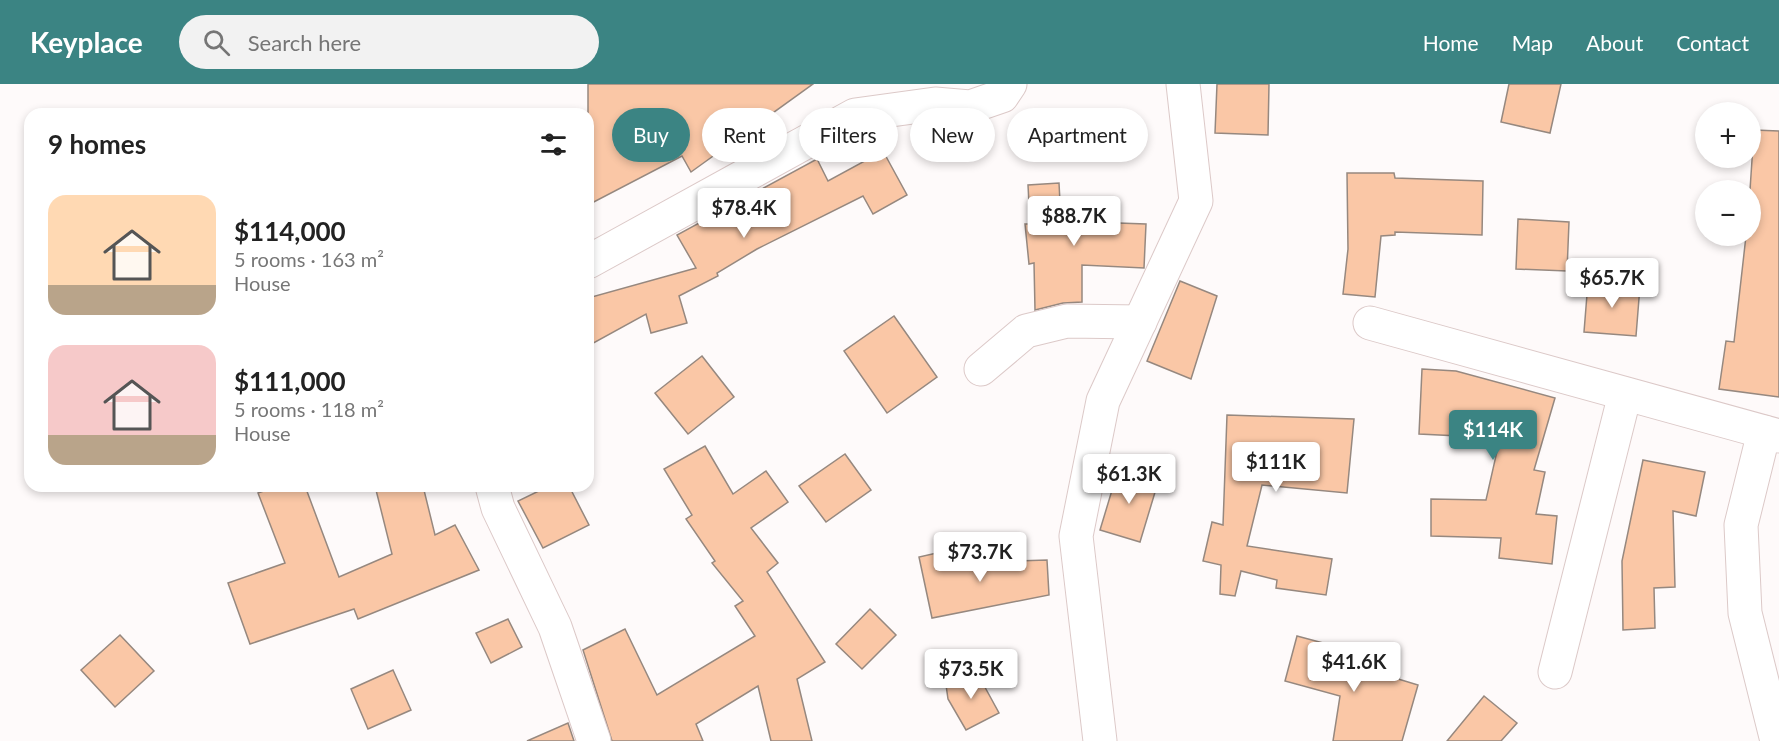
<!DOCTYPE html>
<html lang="en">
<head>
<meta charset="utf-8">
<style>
  body { margin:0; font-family:Lato,sans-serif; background:#f2f2f2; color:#222; height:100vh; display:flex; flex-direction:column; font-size:22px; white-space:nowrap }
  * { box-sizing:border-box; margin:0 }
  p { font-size:20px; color:#767676 }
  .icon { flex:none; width:33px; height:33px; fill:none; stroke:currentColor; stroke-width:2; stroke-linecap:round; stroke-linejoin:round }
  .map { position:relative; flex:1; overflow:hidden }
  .drawer { position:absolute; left:24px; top:24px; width:570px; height:384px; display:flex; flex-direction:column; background:#fff; border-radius:18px; box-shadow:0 3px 9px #0003 }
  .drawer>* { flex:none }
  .hud { position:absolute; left:612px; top:24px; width:570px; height:54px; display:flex; gap:12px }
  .buttons { position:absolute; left:1695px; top:18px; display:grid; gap:12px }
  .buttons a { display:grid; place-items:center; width:66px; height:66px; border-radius:50%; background:#fff; box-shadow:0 3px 9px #0003; font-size:30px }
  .price { position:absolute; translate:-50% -51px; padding:0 14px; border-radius:6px; background:#fff; color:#222; font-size:20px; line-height:39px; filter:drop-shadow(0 2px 3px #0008) }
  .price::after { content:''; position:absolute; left:50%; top:36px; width:18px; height:14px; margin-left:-9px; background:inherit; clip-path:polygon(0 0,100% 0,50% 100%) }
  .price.active { background:#3b8483; color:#fff }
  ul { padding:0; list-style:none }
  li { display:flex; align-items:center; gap:18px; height:150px; padding:0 24px }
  li span { display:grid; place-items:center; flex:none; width:168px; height:120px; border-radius:18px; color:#555 }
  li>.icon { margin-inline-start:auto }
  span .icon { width:72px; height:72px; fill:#fffc; stroke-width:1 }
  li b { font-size:26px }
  h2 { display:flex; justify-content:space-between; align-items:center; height:72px; padding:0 24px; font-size:26px }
  .chip { padding:0 21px; border-radius:27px; background:#fff; box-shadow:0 3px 9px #0003; font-size:21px; line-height:54px }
  .chip.active { background:#3b8483; color:#fff }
  header { display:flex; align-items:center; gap:36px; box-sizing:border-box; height:84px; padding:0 30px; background:#3b8483; color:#fff }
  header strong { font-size:28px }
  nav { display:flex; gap:33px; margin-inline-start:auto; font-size:21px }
  .search { width:420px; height:54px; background:#f2f2f2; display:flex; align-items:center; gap:15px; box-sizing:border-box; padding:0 21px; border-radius:33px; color:#767676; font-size:22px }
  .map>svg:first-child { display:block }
  .building { fill:#fac7a6; stroke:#96887f; stroke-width:1.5 }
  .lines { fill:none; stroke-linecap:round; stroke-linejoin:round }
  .minor-casing { stroke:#dcc9c8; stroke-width:35 }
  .minor { stroke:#fff; stroke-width:33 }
</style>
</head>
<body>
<header>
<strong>Keyplace</strong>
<div class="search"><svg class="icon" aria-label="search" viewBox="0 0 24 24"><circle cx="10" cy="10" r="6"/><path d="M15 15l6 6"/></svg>Search here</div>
<nav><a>Home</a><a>Map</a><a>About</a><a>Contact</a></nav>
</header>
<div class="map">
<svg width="1779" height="657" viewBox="0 0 1779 657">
  <rect width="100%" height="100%" fill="#fefafa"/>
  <g class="building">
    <polygon points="588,0 813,0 691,88 682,72 588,121"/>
    <polygon points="1217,0 1269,0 1268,51 1215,49"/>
    <polygon points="1509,0 1561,0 1550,49 1501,38"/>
    <polygon points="1754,46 1779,47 1779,313 1719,305 1726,257 1734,258 1746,152 1750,152 1750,106"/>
    <polygon points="883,67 907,111 873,130 863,112 757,165 717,189 718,192 679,212 687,239 651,249 646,230 588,262 588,214 696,184 677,151 817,75 828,97"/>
    <polygon points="1347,89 1394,89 1395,94 1483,97 1482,151 1395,148 1395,151 1381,152 1375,213 1343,210 1348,165"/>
    <polygon points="1059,99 1061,137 1146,140 1144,184 1082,181 1082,218 1063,219 1035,226 1034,179 1029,180 1025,140 1030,140 1028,101"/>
    <polygon points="1518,135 1569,138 1567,187 1516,185"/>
    <polygon points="1180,197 1217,212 1191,295 1147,277"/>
    <polygon points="1588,198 1640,202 1636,252 1584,248"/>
    <polygon points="894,232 937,293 887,329 844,267"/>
    <polygon points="702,272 734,313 688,350 655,309"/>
    <polygon points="1422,285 1456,287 1555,314 1534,386 1545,388 1536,430 1557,432 1552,480 1499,474 1501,454 1431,452 1431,415 1486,416 1500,354 1419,350"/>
    <polygon points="1227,331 1354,335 1347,409 1262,401 1247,462 1332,475 1326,511 1276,504 1277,496 1241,487 1235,512 1220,510 1221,481 1203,477 1212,438 1223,441"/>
    <polygon points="705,362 733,410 766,387 788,418 751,444 778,479 767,488 825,578 797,595 812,657 771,657 758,602 696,640 703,657 612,657 583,566 625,545 657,611 755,552 735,522 743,517 712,479 715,477 686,435 692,431 664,385"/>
    <polygon points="845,370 871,406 826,438 799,402"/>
    <polygon points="1643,376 1705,388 1696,432 1673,427 1675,503 1654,504 1655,544 1623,546 1622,477"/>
    <polygon points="1119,383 1159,395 1140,458 1100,446"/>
    <polygon points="278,402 305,402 339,493 392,470 375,402 423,402 435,451 455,441 479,486 358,535 354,525 250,560 228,499 285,479 258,409"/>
    <polygon points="549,402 569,402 589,441 543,464 518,417"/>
    <polygon points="959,464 962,479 1047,476 1049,511 932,534 919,473"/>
    <polygon points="870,525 896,551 862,585 836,560"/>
    <polygon points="508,535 522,563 491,579 476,549"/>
    <polygon points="120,551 154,587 115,623 81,586"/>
    <polygon points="1297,552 1342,564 1339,577 1418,601 1402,657 1333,657 1340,612 1285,597"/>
    <polygon points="975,585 999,629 966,646 948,615 946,601"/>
    <polygon points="393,586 411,626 368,645 351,605"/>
    <polygon points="1484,612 1517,639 1501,657 1447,657"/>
    <polygon points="568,639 574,657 527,657"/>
  </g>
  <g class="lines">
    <defs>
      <g id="minor">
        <polyline points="588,178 855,31 935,20 970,23 1002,12 1010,0"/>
        <polyline points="1370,239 1779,352"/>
        <polyline points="981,285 1026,247 1067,237 1140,238"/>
        <polyline points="1764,348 1741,441 1745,529 1777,657"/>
        <polyline points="492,402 498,424 555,543 594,657"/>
        <polyline points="1555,588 1625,310"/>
        <polyline points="1100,657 1076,452 1103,317 1196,117 1183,0"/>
      </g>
    </defs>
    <use href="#minor" class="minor-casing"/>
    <use href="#minor" class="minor"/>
  </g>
</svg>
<div class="buttons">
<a>+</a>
<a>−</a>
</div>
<b class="price" style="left:744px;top:155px">$78.4K</b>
<b class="price" style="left:1074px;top:163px">$88.7K</b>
<b class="price" style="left:1612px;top:225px">$65.7K</b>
<b class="price active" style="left:1493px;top:377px">$114K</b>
<b class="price" style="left:1276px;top:409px">$111K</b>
<b class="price" style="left:1129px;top:421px">$61.3K</b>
<b class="price" style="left:980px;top:499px">$73.7K</b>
<b class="price" style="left:1354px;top:609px">$41.6K</b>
<b class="price" style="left:971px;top:616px">$73.5K</b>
<div class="hud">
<a class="chip active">Buy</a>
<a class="chip">Rent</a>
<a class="chip">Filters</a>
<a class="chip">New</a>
<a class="chip">Apartment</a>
</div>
<section class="drawer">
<h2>9 homes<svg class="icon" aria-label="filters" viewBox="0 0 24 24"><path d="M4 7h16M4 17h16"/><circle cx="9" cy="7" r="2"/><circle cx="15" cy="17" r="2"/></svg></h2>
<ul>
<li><span style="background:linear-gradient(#ffd9b3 75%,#b9a48a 0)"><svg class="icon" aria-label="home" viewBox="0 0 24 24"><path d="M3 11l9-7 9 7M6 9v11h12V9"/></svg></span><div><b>$114,000</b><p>5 rooms · 163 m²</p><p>House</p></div></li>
<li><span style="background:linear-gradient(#f6c9c9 75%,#b9a48a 0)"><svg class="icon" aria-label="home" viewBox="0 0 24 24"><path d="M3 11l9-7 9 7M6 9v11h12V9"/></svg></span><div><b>$111,000</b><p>5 rooms · 118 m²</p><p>House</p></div></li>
</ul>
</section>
</div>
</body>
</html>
